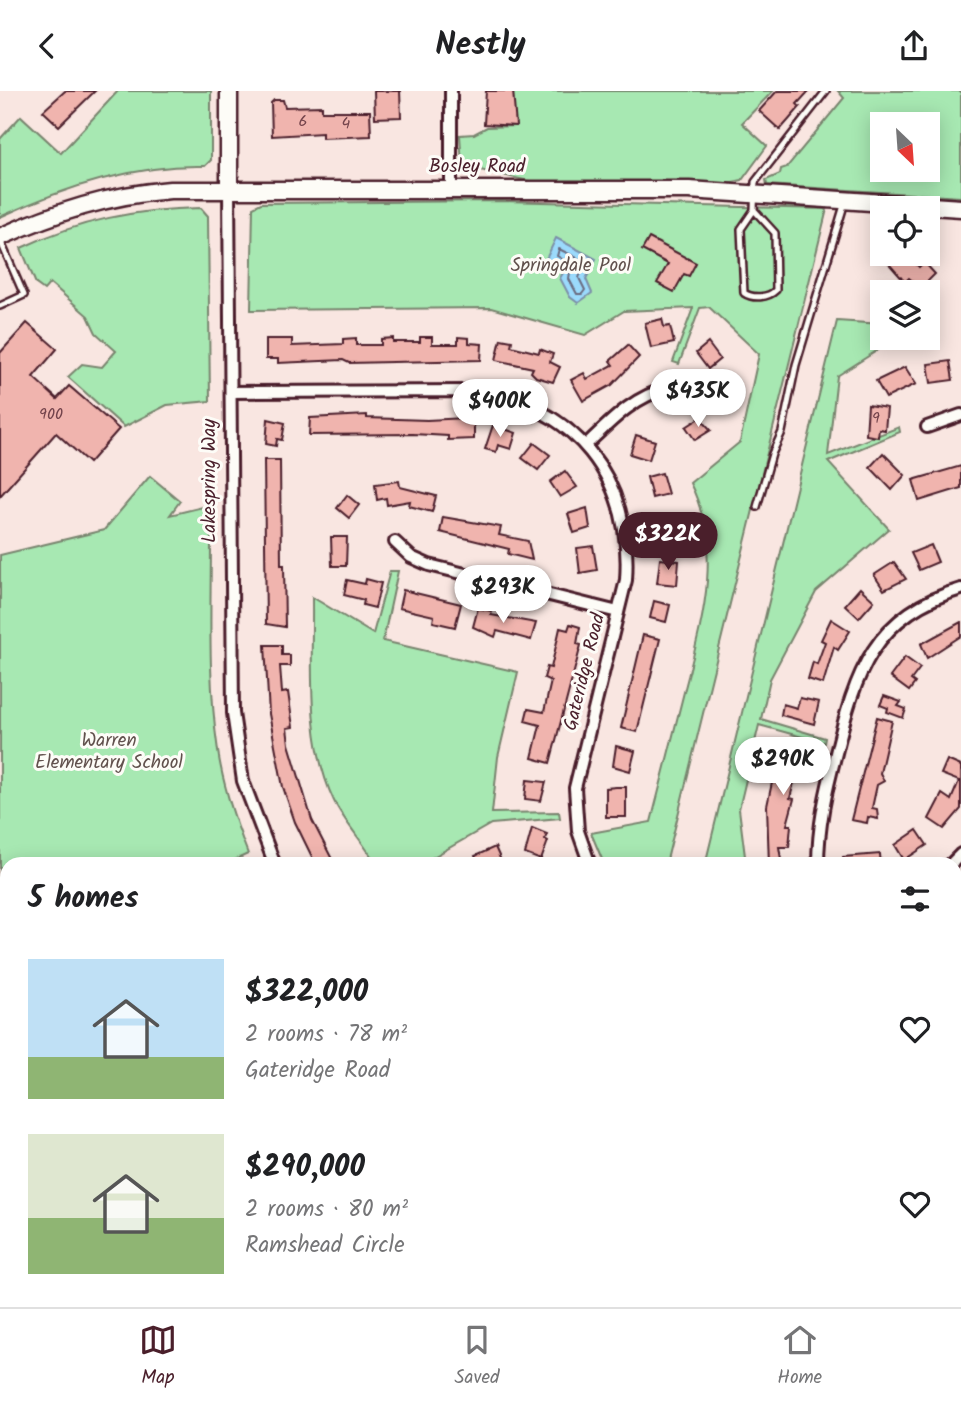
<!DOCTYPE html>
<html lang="en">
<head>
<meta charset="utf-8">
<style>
  body { margin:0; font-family:Kalam,sans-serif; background:#f6f6f6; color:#202124; height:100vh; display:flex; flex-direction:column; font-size:26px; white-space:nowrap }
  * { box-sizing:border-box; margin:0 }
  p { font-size:23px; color:#757577 }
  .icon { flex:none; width:38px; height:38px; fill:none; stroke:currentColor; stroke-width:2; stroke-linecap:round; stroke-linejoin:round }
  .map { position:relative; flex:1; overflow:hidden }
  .sheet { position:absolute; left:0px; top:766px; width:962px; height:450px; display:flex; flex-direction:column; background:#fff; border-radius:21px 21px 0 0; box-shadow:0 4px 18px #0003 }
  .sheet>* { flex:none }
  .needle { width:46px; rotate:155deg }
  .buttons { position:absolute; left:870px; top:21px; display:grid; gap:14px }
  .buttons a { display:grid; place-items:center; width:70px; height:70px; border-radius:0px; background:#fff; box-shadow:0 4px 18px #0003; font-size:35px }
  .price { position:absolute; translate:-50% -60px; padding:0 16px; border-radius:24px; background:#fff; color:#222; font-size:23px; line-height:46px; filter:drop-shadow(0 2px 4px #0008) }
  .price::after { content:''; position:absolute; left:50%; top:42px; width:21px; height:16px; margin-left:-10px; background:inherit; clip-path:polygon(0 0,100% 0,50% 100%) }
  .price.on { background:#4a1f2b; color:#fff }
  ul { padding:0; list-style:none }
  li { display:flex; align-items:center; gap:21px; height:175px; padding:0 28px }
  li span { display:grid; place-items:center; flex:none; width:196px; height:140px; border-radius:0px; color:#555 }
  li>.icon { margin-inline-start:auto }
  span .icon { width:84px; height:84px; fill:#fffc; stroke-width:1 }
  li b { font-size:30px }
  h2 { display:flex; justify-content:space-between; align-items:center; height:84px; padding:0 28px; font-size:30px }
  header { display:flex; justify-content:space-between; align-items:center; height:91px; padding:0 28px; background:#fff; font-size:32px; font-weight:700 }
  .dock { display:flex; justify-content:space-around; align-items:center; height:98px; border-top:2px solid #e0e0e0; background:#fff; font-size:19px; color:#757577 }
  .dock a { display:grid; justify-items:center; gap:4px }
  .dock .on { color:#4a1f2b }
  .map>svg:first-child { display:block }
  .green { fill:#a7e8b2; stroke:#78846e; stroke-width:2; fill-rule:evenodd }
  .water { fill:#9bdafc; stroke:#7b8fa8; stroke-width:2 }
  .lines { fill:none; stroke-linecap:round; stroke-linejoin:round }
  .shore { stroke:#6a6a7f; stroke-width:2 }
  .stream { stroke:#7b8fa8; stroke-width:3.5 }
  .building { fill:#f0b4ae; stroke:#4a1f2b; stroke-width:2 }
  .lane-casing { stroke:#4a1f2b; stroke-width:10 }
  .street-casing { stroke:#4a1f2b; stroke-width:16 }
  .secondary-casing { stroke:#4a1f2b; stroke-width:21 }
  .lane { stroke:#fdfcf7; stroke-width:5 }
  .street { stroke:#fdfcf7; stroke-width:10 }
  .secondary { stroke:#fdfcf7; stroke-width:16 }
  .labels { text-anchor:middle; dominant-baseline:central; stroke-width:6; stroke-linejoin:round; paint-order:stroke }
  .number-label { font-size:16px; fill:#74444c }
  .street-label { font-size:19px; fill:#4a1f2b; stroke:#fdfcf7 }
  .park-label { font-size:19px; fill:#61514d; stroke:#fdfcf7 }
</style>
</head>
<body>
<header><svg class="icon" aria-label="back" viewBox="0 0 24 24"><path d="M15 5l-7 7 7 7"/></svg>Nestly<svg class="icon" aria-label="share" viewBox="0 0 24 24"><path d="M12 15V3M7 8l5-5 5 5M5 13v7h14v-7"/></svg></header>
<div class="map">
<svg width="961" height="1216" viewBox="0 0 961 1216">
  <rect width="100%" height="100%" fill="#f9e6e1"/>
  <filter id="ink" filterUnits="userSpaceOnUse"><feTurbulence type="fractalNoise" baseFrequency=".0143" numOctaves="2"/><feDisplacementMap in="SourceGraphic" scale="14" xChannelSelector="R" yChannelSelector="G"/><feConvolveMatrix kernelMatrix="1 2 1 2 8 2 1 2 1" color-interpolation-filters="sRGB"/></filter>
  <g filter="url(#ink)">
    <g class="green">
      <path d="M 118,0 L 211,0 L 211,69 L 205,75 C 134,73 64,96 0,126 L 0,48 L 21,25 L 61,62 Z"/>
      <polygon points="513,0 773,0 742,32 767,55 742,89 724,93 529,90 462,75 460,44 474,43 487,36 515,35"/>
      <path d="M 838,0 L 961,0 L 961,106 L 767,94 L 766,89 L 780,83 L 781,78 L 787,76 L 844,7 ZM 882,33 L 928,33 L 928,79 L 882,79 Z"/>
      <path d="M 502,110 L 827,118 L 666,773 L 604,773 L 591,742 L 651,731 C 662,687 673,644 684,601 C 702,531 724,460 690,392 L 740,351 L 759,263 L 709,216 L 700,217 L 679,273 L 673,271 L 693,217 L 624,220 L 585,244 L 491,217 L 251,219 L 253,116 L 261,112 Z"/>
      <path d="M 201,117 L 208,125 L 210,310 L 167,314 L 124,336 L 68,286 L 82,273 L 102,276 L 116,260 L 96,242 L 88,225 L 50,192 L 44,199 L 36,193 L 21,157 C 80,129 137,118 201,117 Z"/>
      <polygon points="837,230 882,233 882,247 897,247 837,285 828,364 899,336 900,341 828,371 889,438 816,501 770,588 761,628 825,647 824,652 759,634 739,718 746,773 705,774"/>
      <path d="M 150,385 L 180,410 L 170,424 L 211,414 C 212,495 206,580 218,660 C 223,696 235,730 248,763 L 224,774 L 7,774 L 7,804 L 0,805 L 0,464 L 104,439 Z"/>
      <path d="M 390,480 L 398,480 L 383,550 L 518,581 L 498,666 L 492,722 L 559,721 L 560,727 L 491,733 L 421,773 L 376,773 C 364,752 345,732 334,710 C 305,649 313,572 312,506 L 373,543 Z"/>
      <polygon points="961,862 961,1216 735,1216 734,1209 956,1209 956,866"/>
    </g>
    <polygon class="water" points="556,147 596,168 586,188 592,202 578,212 570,206 560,187 566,177 546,168"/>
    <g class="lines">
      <polygon class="shore" points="559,158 585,171 579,187 585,199 582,203 577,203 569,188 571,173 557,165"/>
      <g class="stream">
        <polyline points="956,894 961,894"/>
        <polyline points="895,1209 899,1216"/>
      </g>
    </g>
    <g class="building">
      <polygon points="65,0 95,0 59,35 43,20"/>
      <polygon points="374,0 400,0 401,26 375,27"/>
      <polygon points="486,0 513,0 516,35 484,33"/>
      <polygon points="777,0 809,0 797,13 800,16 780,39 759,20"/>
      <polygon points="274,9 283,9 285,16 322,15 322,20 370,20 371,45 322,47 322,42 272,45 271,12"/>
      <polygon points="649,147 696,172 689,185 684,183 674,201 657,192 668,173 642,159"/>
      <polygon points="886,163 907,163 919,176 924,171 935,183 921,197 909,187 905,191 889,173 893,170"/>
      <polygon points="662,228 664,236 670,235 674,252 651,257 645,232"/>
      <polygon points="27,232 57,258 33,286 57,308 69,295 119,338 89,372 56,342 0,405 0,262"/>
      <polygon points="420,246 432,246 432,253 458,253 458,246 469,247 469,252 482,253 481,269 349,272 343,269 278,272 278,268 266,268 266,248 292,248 292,255 343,253 343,248 356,247 356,254 381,254 381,248 393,247 393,251 420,251"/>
      <polygon points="501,248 512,250 511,255 539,262 540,258 553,263 550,271 560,276 553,291 536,286 531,281 533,277 496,269"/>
      <polygon points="708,252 720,268 708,278 696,262"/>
      <polygon points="628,254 639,266 612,294 583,310 571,289 584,282 587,288 613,274 610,270"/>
      <polygon points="950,270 953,289 931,292 928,273"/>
      <polygon points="905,276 916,293 886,307 876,290"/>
      <polygon points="713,287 729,289 728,298 734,298 733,314 710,313"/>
      <polygon points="868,314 887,317 885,339 879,338 878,346 866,344"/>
      <polygon points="367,324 367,327 427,329 465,327 465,332 474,332 474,348 448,349 448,345 413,343 309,344 310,327"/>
      <polygon points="700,327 711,339 695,349 686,336"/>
      <polygon points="268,328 285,332 282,349 277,348 276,355 266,353"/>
      <polygon points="493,334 516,342 511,358 498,354 496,361 485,358"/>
      <polygon points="636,344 655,350 649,369 630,363"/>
      <polygon points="534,352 550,364 538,379 522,367"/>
      <polygon points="883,362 905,384 892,399 870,376"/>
      <polygon points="264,369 280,369 281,474 284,474 285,536 266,533"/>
      <polygon points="961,375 961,397 919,410 913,389"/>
      <polygon points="565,380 577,396 560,406 550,391"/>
      <polygon points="662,382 668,403 652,407 647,386"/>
      <polygon points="399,390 400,396 436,405 432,421 409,415 410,410 387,414 386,407 377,409 375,393"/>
      <polygon points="347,404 359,414 349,427 337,417"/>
      <polygon points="587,417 590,437 574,442 568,423"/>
      <polygon points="443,426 501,436 499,444 528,450 532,469 508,463 509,458 440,441"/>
      <polygon points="675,426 677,442 670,443 671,451 660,452 657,428"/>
      <polygon points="331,446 347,446 346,475 332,475"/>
      <polygon points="931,454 938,471 919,479 911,462"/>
      <polygon points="593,455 597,479 580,482 577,457"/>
      <polygon points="660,468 679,470 677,494 657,492"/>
      <polygon points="894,471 906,488 884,499 874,484"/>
      <polygon points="366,488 381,492 375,517 363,514 364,509 344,504 347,489 365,493"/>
      <polygon points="860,497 874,510 859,527 845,514"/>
      <polygon points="403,499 461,513 455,536 433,531 434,525 399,517"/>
      <polygon points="654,510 670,514 666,531 650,527"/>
      <polygon points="478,517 492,520 491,524 536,532 531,549 497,540 495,546 473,536"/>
      <polygon points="831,528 850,540 838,559 834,556 823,593 808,588 813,571 817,573 825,551 821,549"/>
      <polygon points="961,531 961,545 927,567 921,553"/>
      <polygon points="570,533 580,536 577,553 581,554 550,672 532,667 540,634 525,630 528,618 544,621 551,590 544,587 547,576 551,577 560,537 568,539"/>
      <polygon points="643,544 660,548 637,641 621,637"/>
      <polygon points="265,554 282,554 282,564 290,564 290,575 280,575 282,602 288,601 293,636 287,637 289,653 312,729 335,774 316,774 295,731 283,696 269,623"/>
      <polygon points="905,566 920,577 911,589 915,592 909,600 890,586"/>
      <polygon points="884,605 901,611 898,615 906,618 903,627 887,621 888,617 880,614"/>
      <polygon points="800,607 819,611 814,633 781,624 783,613 797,617"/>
      <polygon points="877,626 892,630 880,682 884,690 877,694 872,717 877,718 878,728 868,726 867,732 851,729"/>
      <polygon points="788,648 807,653 808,660 802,681 797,680 790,707 794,708 787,734 791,734 789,756 779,756 782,774 769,774 767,715 780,654 786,656"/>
      <polygon points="616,655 635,660 630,680 613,675"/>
      <polygon points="947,669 961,675 961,718 944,738 929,728 942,703 951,709 959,690 941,683"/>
      <polygon points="527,689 546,691 541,710 525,708"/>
      <polygon points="616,696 626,696 626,726 606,726 606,697"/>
      <polygon points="532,737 547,743 545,748 548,750 541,769 525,763"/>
      <polygon points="917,739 927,754 904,769 895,754"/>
      <polygon points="495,756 503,774 479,774 475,765"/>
      <polygon points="880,763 881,774 843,774 843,766"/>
    </g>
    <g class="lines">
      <defs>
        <g id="lane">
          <path d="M 754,119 L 775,142 L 776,199 C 768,207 753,208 744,202 L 741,138 L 754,119 L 755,91 L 826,0"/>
          <polyline points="0,149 24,204 0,215"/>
          <polyline points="757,416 772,363 782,341 796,274 845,111"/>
        </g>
        <g id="street">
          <polyline points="229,98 233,622 243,690 275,774"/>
          <polyline points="451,98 451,0"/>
          <path d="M 231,301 L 472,300 C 575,313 633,387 626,489 L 575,697 L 578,740 L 590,774"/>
          <polyline points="927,336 961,324"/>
          <path d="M 586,354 C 611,330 634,305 669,297"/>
          <polyline points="395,451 411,466 429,474 618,521"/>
          <path d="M 818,774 C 818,735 826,700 836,662 C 855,583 874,523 961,498"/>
          <polyline points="950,774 961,763"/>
          <polyline points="0,886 7,886"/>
          <polyline points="446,1209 449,1216"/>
          <polyline points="648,1209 650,1216"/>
          <polyline points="123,1216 123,1209"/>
          <polyline points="325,1216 342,1209"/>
        </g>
        <g id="secondary">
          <polyline points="229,0 229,98"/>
          <path d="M 0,146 C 56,121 109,104 170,99 L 689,99 L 961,117"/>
        </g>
      </defs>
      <use href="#lane" class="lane-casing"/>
      <use href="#street" class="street-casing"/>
      <use href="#secondary" class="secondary-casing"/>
      <use href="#lane" class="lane"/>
      <use href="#street" class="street"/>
      <use href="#secondary" class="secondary"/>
    </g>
  </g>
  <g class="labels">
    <g class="number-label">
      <text x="303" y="30">6</text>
      <text x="346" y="32">4</text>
      <text x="51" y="323">900</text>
      <text x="876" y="327">9</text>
    </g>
    <g class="street-label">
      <text x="477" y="76">Bosley Road</text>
      <text transform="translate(210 390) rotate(-90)">Lakespring Way</text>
      <text transform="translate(585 581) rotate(-76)">Gateridge Road</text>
    </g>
    <g class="park-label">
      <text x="571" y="175">Springdale Pool</text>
      <text x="109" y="650">Warren<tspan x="109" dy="22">Elementary School</tspan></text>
    </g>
  </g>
</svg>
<div class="buttons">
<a><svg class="needle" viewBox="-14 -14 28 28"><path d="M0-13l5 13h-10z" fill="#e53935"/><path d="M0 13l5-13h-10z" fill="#757577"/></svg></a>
<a><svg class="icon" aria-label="locate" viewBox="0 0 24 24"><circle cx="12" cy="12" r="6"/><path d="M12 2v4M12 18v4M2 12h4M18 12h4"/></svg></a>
<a><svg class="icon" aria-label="layers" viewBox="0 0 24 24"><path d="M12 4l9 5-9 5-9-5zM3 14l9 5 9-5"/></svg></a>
</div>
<b class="price" style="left:698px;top:338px">$435K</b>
<b class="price" style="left:500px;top:348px">$400K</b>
<b class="price on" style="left:668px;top:481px">$322K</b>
<b class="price" style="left:503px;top:534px">$293K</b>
<b class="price" style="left:783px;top:706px">$290K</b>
<section class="sheet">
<h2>5 homes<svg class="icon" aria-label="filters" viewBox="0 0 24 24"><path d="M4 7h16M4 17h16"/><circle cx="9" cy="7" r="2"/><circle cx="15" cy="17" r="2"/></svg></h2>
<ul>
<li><span style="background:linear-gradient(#bfe0f5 70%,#8fb573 0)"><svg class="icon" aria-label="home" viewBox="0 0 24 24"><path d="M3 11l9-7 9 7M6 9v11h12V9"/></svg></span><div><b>$322,000</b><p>2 rooms · 78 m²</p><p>Gateridge Road</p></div><svg class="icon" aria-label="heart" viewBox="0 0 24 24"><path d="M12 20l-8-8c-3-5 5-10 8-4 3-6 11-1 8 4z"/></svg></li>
<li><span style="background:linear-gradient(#dfe7d0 60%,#8fb573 0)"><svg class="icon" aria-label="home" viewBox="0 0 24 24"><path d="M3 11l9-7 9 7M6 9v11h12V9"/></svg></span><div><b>$290,000</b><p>2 rooms · 80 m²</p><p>Ramshead Circle</p></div><svg class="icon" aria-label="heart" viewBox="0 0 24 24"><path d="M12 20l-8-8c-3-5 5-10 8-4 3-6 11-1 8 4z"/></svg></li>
</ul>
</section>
</div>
<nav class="dock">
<a class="on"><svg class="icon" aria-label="map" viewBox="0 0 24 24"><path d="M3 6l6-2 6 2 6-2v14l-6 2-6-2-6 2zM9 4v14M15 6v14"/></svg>Map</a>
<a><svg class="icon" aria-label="saved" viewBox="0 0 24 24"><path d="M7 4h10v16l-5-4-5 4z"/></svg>Saved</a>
<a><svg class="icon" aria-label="home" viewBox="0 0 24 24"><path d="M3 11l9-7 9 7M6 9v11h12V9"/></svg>Home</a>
</nav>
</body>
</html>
